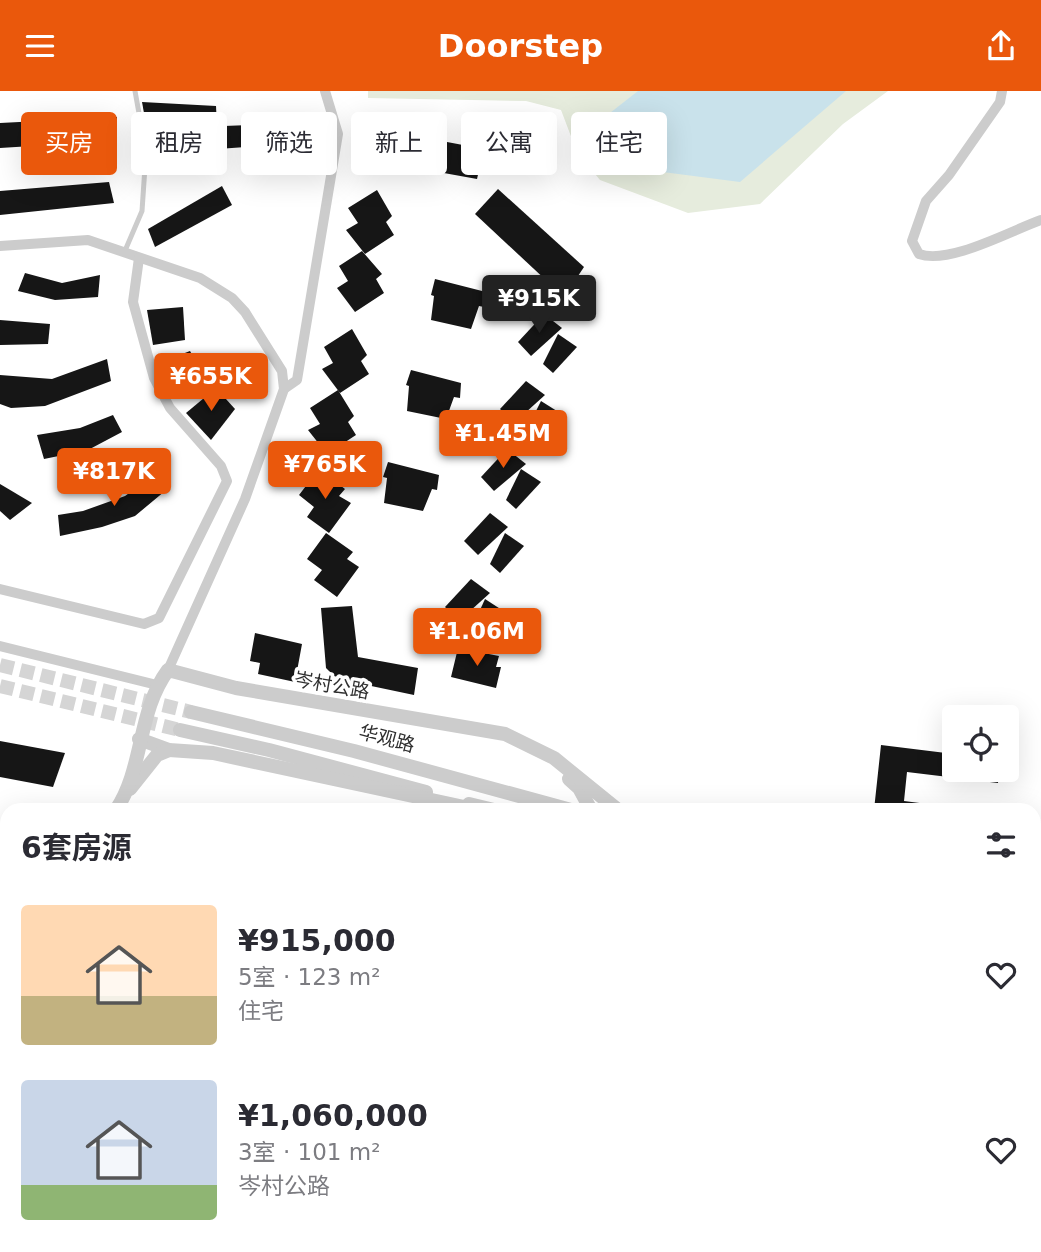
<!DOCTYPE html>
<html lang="zh">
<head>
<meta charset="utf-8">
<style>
  body { margin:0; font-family:"DejaVu Sans","Noto Sans SC",sans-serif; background:#f7f7f7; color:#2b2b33; height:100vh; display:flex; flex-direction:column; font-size:26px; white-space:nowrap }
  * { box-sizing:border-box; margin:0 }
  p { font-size:23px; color:#7c7c81 }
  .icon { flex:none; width:38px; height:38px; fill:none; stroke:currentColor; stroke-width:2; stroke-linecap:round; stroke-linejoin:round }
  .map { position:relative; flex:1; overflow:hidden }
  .panel { position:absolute; left:0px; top:712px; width:1041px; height:450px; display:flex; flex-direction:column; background:#fff; border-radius:21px 21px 0 0; box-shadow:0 7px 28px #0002 }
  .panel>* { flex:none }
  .guide { position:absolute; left:21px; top:21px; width:999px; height:63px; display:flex; gap:14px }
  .controls { position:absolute; left:942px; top:614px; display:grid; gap:14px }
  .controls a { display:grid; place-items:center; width:77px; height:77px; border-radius:7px; background:#fff; box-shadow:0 7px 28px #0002; font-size:35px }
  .price { position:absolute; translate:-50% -60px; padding:0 16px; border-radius:7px; background:#ea580c; color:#fff; font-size:23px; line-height:46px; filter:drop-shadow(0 2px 4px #0008) }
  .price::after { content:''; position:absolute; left:50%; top:42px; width:21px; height:16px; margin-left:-10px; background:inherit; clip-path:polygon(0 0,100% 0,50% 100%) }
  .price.active { background:#222; color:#fff }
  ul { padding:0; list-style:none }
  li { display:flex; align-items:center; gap:21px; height:175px; padding:0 21px }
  li span { display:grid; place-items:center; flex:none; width:196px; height:140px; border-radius:7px; color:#555 }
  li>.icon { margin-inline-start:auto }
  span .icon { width:84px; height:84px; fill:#fffc; stroke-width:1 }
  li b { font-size:30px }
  h2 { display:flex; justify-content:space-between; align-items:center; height:84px; padding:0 21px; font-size:30px }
  .pill { padding:0 24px; border-radius:7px; background:#fff; box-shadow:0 7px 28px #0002; font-size:24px; line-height:63px }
  .pill.active { background:#ea580c; color:#fff }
  header { display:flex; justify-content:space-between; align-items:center; height:91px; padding:0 21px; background:#ea580c; color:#fff; font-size:32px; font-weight:700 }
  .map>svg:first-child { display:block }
  .green { fill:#e6ecdd }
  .water { fill:#c9e2eb }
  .building { fill:#161616 }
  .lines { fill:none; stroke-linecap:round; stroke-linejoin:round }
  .tertiary-tunnel { stroke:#d5d5d5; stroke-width:14; stroke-dasharray:14 7; stroke-linecap:butt }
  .path { stroke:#ccc; stroke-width:2; stroke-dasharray:3.5 3.5; stroke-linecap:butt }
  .service { stroke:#ccc; stroke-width:5 }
  .minor { stroke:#ccc; stroke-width:10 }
  .tertiary { stroke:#ccc; stroke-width:14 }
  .primary { stroke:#a7a7a7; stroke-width:18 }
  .labels { text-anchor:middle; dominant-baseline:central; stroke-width:7; stroke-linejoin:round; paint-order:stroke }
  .street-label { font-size:19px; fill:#2f2f2f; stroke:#fff }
</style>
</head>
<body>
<header><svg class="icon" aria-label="menu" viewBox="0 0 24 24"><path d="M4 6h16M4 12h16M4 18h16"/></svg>Doorstep<svg class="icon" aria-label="share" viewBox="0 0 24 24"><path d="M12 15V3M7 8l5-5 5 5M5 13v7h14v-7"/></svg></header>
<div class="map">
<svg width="1041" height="1161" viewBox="0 0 1041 1161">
  <rect width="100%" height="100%" fill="#fff"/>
  <polygon class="green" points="368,0 888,0 843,33 760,113 688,122 600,89 577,61 561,19 526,10 368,7"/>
  <polygon class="water" points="638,0 846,0 740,91 624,76 594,53 601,29"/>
  <g class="building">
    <polygon points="142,11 216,15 217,36 146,33"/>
    <polygon points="117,26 115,44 96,51 0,57 0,32"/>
    <polygon points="299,32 301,52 218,58 224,35"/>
    <polygon points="368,36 484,58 477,88 361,67"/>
    <polygon points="109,91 114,112 0,124 0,100"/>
    <polygon points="222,95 232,114 155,156 148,138"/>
    <polygon points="498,98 584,176 564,206 475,123"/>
    <polygon points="377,99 392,125 386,131 394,144 365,163 346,139 358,132 348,117"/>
    <polygon points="362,160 382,183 376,188 384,202 355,221 337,197 348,190 339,175"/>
    <polygon points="25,182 62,192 100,184 98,206 55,209 18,200"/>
    <polygon points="435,188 486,201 484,216 479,215 471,238 431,229 434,205 431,204"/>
    <polygon points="183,216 185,249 153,254 147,219"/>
    <polygon points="544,223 562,237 531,265 518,251"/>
    <polygon points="0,229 50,233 48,253 0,254"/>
    <polygon points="352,238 367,264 361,270 369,283 340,302 322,278 333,272 324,256"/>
    <polygon points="558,243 577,256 553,282 543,273"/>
    <polygon points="190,260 205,287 173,307 159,272"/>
    <polygon points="107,268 111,290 45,315 11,317 0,313 0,284 52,288"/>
    <polygon points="411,279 461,292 460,307 454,306 446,328 407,320 409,295 406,294"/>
    <polygon points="526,290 545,304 514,332 500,318"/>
    <polygon points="216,297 235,318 211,349 186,322"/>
    <polygon points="338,299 354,325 348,331 356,344 327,363 308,339 320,333 310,317"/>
    <polygon points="541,310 560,322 536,349 526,340"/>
    <polygon points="113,324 122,341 88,359 44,368 37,344 80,337"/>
    <polygon points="507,358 526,373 494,400 481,386"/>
    <polygon points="388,371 439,384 437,399 432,398 423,420 384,412 387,387 383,386"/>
    <polygon points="319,378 345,398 339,405 351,412 329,442 307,426 314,416 299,404"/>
    <polygon points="521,378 541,391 516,418 506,409"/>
    <polygon points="159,381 171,395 135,425 102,436 60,445 58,424 83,420 125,405"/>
    <polygon points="0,393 32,412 10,429 0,420"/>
    <polygon points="490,422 508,436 478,464 464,450"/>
    <polygon points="326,442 353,461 347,468 359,476 337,506 314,489 322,479 307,468"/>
    <polygon points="505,442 524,455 500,482 490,473"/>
    <polygon points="471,488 490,502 459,530 445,516"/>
    <polygon points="485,508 505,521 481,548 471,539"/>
    <polygon points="352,515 358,566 418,577 414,604 357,592 334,585 326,577 321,517"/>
    <polygon points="255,542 302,553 295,591 258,583 260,572 250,570"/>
    <polygon points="458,557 499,565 496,576 501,576 496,597 451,586"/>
    <polygon points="0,650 65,662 53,696 0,686"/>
    <polygon points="881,654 954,663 954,679 999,679 998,692 907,681 904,710 935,714 935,719 874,719"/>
  </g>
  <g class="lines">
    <g class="tertiary-tunnel">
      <polyline points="0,574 191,621"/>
      <polyline points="0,595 180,639"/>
    </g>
    <polyline class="path" points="502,1161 504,1155"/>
    <g class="service">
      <polyline points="124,162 142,120 146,61 135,0"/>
      <polyline points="1034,1027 1041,1086"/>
      <polyline points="73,1155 75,1161"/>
      <polyline points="998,1155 998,1161"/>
    </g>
    <g class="minor">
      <path d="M 1002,0 L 1000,11 L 949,84 L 926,110 L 912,150 L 919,163 C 949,174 1010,140 1041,129"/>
      <polyline points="0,155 88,149 200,187 232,207 245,221 282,280 284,298 245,408 168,579"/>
      <polyline points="284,298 297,289 338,43 325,0"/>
      <polyline points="0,498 144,533 159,527 227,390 221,375 170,317 154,287 133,211 139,167"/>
      <polyline points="0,555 157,594"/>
      <polyline points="0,1133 7,1111"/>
    </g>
    <g class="tertiary">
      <polyline points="191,621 354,660 571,719"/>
      <polyline points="180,639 269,659 426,701"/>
      <polyline points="139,648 169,659 213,662 478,719"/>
      <polyline points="569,688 579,697 591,719"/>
      <polyline points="130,698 157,664 169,659"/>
      <polyline points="469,713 494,719"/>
      <path d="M 116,719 C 144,677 137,621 168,579 L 236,597 L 505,643 L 554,667 L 618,719"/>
      <polyline points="0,832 7,831"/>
    </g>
    <g class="primary">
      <polyline points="1034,789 1041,788"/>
      <polyline points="1034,808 1041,808"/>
      <polyline points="564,1161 565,1155"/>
      <polyline points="601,1161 601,1155"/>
    </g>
  </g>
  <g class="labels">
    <g class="street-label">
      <text transform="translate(332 594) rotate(10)">岑村公路</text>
      <text transform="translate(387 647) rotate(15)">华观路</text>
    </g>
  </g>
</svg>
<div class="controls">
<a><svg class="icon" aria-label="locate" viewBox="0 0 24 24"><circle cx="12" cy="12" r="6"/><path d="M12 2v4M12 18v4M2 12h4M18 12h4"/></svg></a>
</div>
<b class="price active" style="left:539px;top:244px">¥915K</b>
<b class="price" style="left:211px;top:322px">¥655K</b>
<b class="price" style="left:503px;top:379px">¥1.45M</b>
<b class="price" style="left:325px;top:410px">¥765K</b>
<b class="price" style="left:114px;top:417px">¥817K</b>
<b class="price" style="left:477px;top:577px">¥1.06M</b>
<div class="guide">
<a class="pill active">买房</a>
<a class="pill">租房</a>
<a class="pill">筛选</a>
<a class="pill">新上</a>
<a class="pill">公寓</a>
<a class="pill">住宅</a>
</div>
<section class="panel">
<h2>6套房源<svg class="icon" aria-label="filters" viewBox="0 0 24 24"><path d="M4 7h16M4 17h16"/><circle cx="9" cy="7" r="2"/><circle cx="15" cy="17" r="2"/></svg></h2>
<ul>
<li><span style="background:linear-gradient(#ffd9b3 65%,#c2b280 0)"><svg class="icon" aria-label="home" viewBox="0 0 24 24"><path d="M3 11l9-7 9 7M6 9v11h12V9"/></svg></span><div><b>¥915,000</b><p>5室 · 123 m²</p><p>住宅</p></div><svg class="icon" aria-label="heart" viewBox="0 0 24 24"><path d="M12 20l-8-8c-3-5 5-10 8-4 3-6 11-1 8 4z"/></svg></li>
<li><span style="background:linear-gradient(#c9d6e8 75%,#8fb573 0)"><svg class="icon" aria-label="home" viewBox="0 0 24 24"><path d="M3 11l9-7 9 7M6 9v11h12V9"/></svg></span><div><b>¥1,060,000</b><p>3室 · 101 m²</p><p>岑村公路</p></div><svg class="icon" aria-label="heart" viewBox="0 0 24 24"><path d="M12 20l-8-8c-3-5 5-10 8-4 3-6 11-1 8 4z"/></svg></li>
</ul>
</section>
</div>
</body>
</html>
